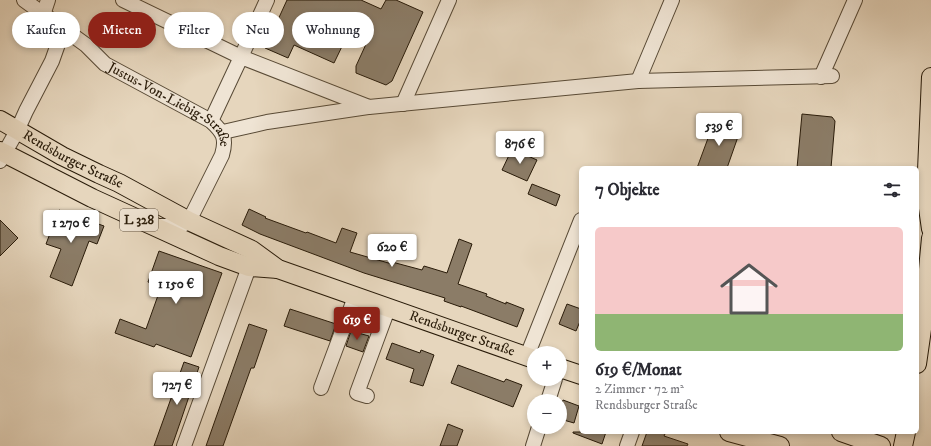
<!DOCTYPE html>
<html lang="de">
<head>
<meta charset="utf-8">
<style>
  body { margin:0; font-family:"IM FELL DW Pica",serif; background:#f2f2f3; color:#2b2b33; height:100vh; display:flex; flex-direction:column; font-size:15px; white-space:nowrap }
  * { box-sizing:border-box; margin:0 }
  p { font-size:13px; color:#7c7c81 }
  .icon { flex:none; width:22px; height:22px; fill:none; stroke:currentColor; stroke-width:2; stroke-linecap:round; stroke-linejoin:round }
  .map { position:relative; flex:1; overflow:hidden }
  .panel { position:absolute; left:579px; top:166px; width:340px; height:268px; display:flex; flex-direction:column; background:#fff; border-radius:6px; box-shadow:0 2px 6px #0003 }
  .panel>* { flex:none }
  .top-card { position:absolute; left:12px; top:12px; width:380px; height:36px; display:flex; gap:8px }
  .controls { position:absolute; left:527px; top:346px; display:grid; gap:8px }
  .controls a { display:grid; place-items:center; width:40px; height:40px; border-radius:50%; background:#fff; box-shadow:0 2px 6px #0003; font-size:20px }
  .price { position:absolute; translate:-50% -34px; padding:0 9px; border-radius:4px; background:#fff; color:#222; font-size:13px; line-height:26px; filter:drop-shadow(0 1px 2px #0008) }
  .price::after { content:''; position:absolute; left:50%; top:24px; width:12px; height:9px; margin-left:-6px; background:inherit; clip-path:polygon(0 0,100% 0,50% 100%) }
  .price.active { background:#8f2418; color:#fff }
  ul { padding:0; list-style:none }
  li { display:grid; align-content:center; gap:8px; height:212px; padding:0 16px }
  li+li { border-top:1px solid #e1e1e2 }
  li span { display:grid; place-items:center; height:124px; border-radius:6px; color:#555 }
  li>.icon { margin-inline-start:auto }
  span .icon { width:72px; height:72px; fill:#fffc; stroke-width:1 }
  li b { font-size:17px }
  h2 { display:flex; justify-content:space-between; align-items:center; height:48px; padding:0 16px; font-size:17px }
  .tag { padding:0 14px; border-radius:18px; background:#fff; box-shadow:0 2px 6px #0003; font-size:14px; line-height:36px }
  .tag.active { background:#8f2418; color:#fff }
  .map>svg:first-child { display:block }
  .building { fill:#8b7c67; stroke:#291b09 }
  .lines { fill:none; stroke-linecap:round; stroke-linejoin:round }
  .minor-casing { stroke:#584a36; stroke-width:16 }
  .major-casing { stroke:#291b09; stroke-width:20 }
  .minor { stroke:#efe4d4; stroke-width:14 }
  .major { stroke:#e6d6bd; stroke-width:18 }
  .labels { text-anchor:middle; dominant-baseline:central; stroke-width:3.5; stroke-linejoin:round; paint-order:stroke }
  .shield { fill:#efe4d4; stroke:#645746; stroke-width:1 }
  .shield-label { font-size:13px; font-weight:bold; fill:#291b09 }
  .street-label { font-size:14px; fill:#291b09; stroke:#efe4d4 }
</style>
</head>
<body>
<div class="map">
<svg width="931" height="446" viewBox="0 0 931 446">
  <rect width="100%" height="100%" fill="#e6d6bd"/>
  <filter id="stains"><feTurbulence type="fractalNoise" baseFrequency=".005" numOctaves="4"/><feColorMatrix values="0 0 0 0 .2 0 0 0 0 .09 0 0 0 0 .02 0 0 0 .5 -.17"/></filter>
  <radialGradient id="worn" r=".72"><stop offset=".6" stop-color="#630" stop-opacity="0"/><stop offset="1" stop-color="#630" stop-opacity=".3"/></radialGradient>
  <g class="building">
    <polygon points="287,0 361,0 381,9 386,0 396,0 423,12 392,81 386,85 356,73 356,66 367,42 348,34 334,63 294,45 288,58 265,48"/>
    <polygon points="802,114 832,117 835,121 831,168 797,168"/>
    <polygon points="714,122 740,131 727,168 697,168"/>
    <polygon points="512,149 537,160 527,181 502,170"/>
    <polygon points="532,184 560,195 556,206 528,194"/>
    <polygon points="249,209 266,217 265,218 306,233 307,232 336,243 342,228 357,233 350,252 392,264 392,262 422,270 424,266 447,273 459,239 472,244 458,284 487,294 486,296 506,304 506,302 524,309 517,327 461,306 461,307 444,301 445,298 364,273 260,234 242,225"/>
    <polygon points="59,210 104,226 97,244 89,241 72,286 50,277 61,249 46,244"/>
    <polygon points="0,220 18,238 0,256"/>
    <polygon points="159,251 222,273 191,357 156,344 154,347 115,333 120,319 146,329 161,287 148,282"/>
    <polygon points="567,304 581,309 581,319 576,331 559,324"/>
    <polygon points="290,309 336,324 330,341 284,326"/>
    <polygon points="249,324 267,330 254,368 251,368 223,446 206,446"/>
    <polygon points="351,331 369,336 363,352 346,346"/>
    <polygon points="392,343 420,353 421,350 434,355 423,386 410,382 414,369 386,359"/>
    <polygon points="184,362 199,367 181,420 172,446 154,446"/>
    <polygon points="458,365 504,382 506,379 522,385 513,407 451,383"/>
    <polygon points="563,400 579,406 574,423 560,419 560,409"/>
    <polygon points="448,424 463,430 457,446 440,446"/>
    <polygon points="573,432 606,432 602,444 573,433"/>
    <polygon points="647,432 658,432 665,434 664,436 688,444 687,446 642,446"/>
  </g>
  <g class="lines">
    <defs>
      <g id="minor">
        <path id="s1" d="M 24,0 L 86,45 L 105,64 L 211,121 C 223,132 227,138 222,155 L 189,221 L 181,226 L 156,226"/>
        <polyline points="123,0 241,57 267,0"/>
        <polyline points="43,15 48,0"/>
        <polyline points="821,77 855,0"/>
        <polyline points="638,81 672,0"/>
        <polyline points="403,104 449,0"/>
        <polyline points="211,121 241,57 369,107 638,81 832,76"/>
        <polyline points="223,132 267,122 368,107"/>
        <polyline points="0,161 17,131 26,111 52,61 63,30"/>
        <polyline points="527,356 581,220"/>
        <polyline points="321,388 355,297"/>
        <polyline points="367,396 357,393 388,309"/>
        <polyline points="548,401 555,379"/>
        <polyline points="184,446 249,267"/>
        <polyline points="533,446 539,427"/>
        <polyline points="627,446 632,432"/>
      </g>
      <g id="major">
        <polyline points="931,77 926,194 931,229"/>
        <path id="s2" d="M 0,120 L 62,156 L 99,174 L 119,183 L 189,221 L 252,250 L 278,269 L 534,359"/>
        <polyline points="0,151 92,198 219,256 249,267 278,269"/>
        <polyline points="917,364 923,322 931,238"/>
        <polyline points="560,368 581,375"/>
        <polyline points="729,432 780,446"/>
        <polyline points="841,432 881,446"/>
        <polyline points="903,446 906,432"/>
      </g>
    </defs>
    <use href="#minor" class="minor-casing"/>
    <use href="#major" class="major-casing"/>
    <use href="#minor" class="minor"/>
    <use href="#major" class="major"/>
  </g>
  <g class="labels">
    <rect class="shield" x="120" y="209" width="38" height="22" rx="3"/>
    <g class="shield-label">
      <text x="139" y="220">L 328</text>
    </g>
    <g class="street-label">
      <text stroke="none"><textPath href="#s1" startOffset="181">Justus-Von-Liebig-Straße</textPath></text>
      <text stroke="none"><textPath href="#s2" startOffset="83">Rendsburger Straße</textPath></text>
      <text stroke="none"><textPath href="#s2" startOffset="511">Rendsburger Straße</textPath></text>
    </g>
  </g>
  <rect width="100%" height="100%" filter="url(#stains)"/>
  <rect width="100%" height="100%" fill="url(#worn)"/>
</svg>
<div class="controls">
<a>+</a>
<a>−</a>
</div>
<b class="price" style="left:719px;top:147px">539 €</b>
<b class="price" style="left:520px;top:165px">876 €</b>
<b class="price" style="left:71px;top:244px">1 270 €</b>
<b class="price" style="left:392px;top:268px">620 €</b>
<b class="price" style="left:176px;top:305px">1 150 €</b>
<b class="price active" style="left:357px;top:341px">619 €</b>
<b class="price" style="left:177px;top:406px">727 €</b>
<div class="top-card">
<a class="tag">Kaufen</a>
<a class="tag active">Mieten</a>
<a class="tag">Filter</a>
<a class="tag">Neu</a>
<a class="tag">Wohnung</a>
</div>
<section class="panel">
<h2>7 Objekte<svg class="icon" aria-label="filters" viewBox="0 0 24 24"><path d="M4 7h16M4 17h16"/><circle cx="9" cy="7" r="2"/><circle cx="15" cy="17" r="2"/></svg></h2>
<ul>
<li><span style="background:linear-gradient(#f6c9c9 70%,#8fb573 0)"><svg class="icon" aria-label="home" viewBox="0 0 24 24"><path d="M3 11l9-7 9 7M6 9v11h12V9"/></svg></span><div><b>619 €/Monat</b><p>2 Zimmer · 72 m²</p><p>Rendsburger Straße</p></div></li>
</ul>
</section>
</div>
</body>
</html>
